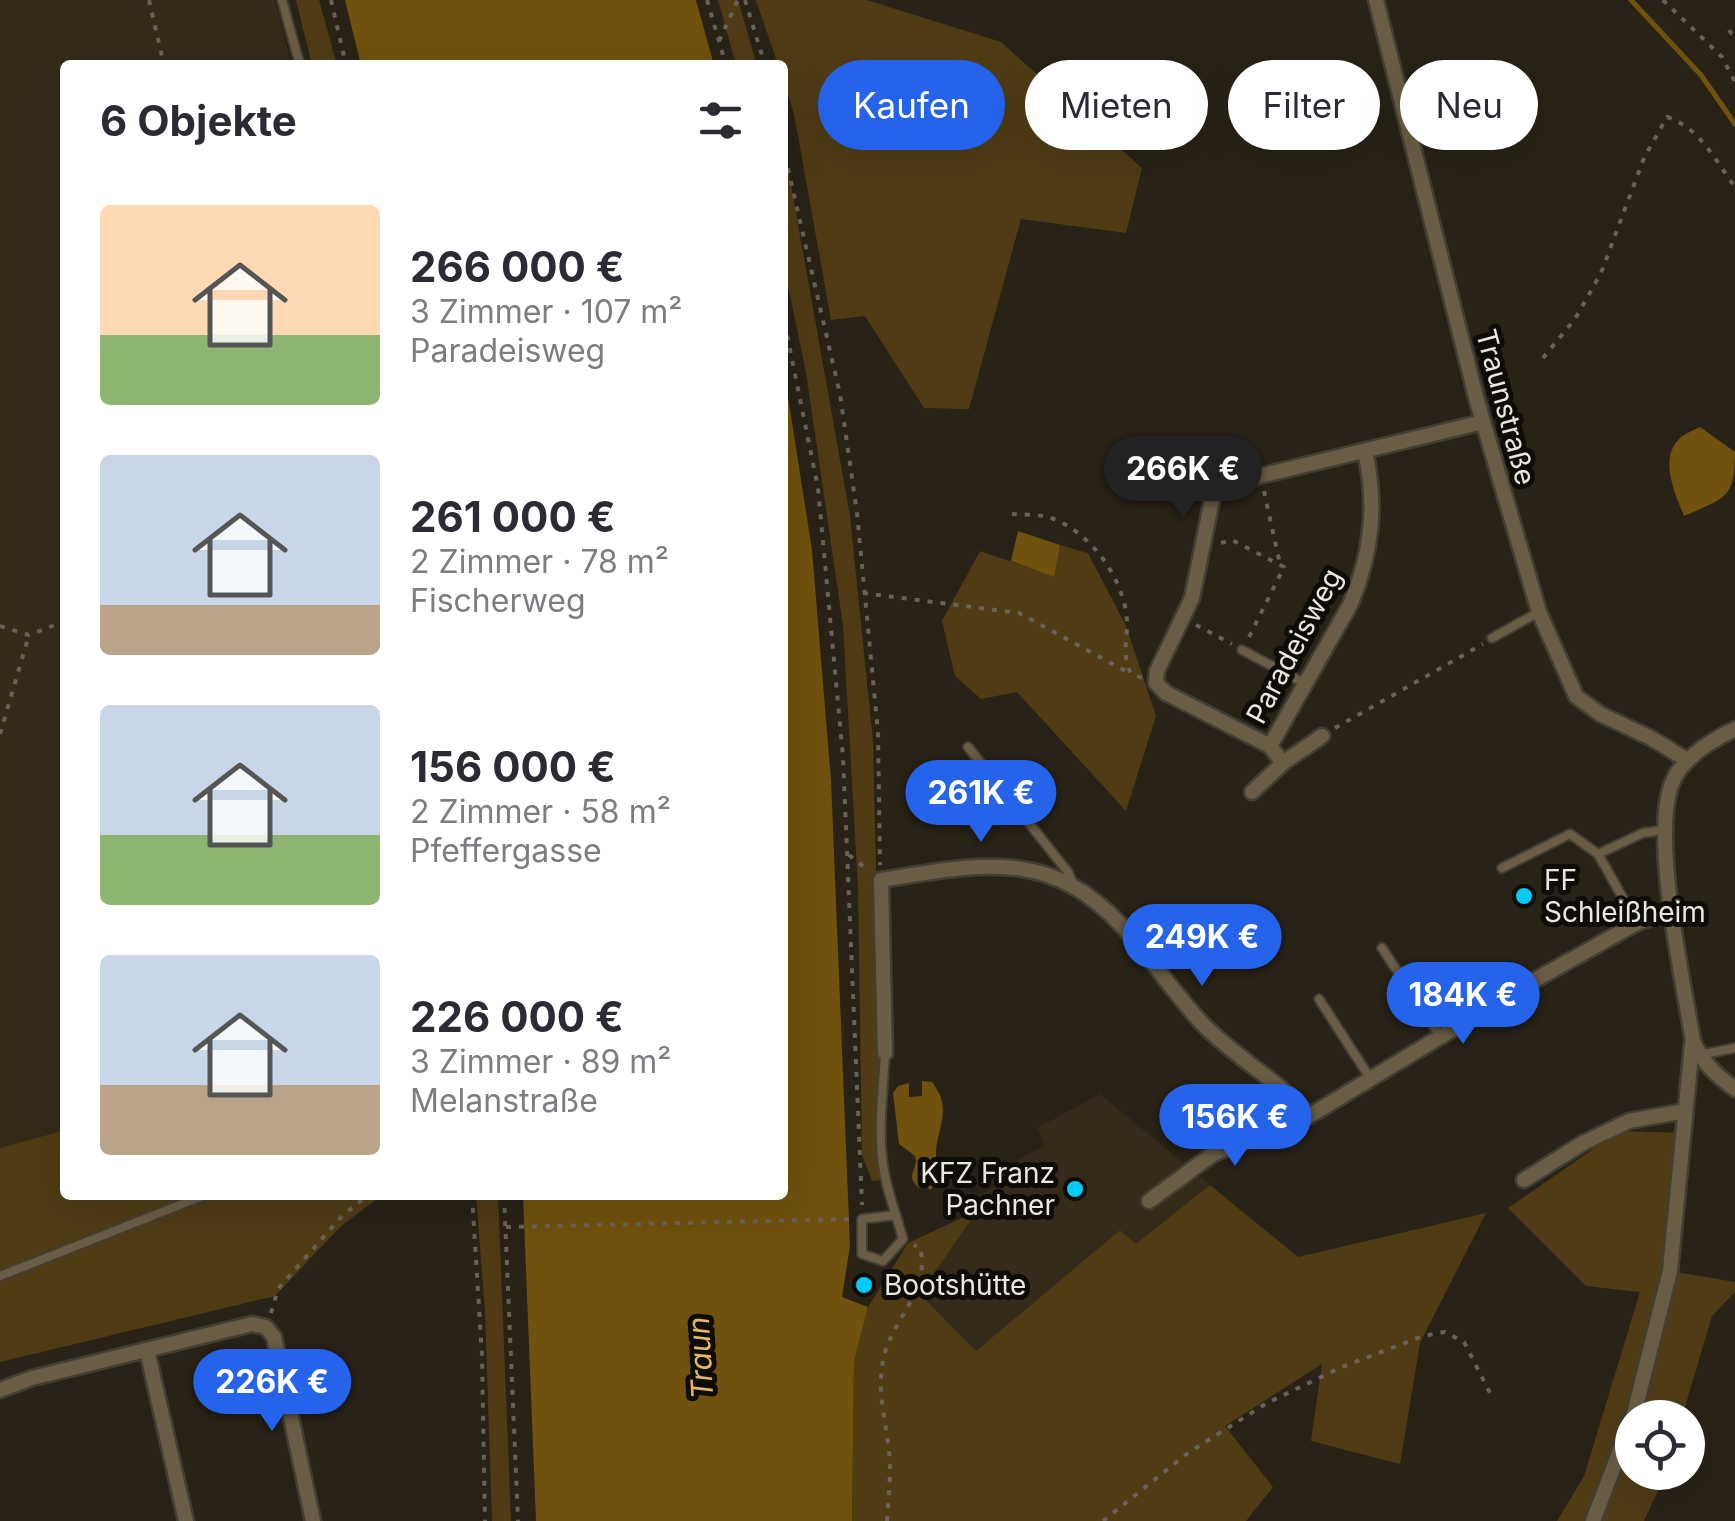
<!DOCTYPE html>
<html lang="de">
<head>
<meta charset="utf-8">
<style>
  body { margin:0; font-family:Inter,sans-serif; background:#f7f7f7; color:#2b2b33; height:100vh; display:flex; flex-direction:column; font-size:38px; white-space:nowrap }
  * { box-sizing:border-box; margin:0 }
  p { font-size:32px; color:#7c7c81 }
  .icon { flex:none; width:55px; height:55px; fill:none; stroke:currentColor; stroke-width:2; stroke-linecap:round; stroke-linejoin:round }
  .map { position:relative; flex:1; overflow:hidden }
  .sheet { position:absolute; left:60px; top:60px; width:728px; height:1140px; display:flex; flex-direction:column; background:#fff; border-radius:10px; box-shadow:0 10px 40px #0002 }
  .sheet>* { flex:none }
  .banner { position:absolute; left:818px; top:60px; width:768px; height:90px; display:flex; gap:20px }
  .fabs { position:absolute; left:1615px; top:1400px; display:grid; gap:20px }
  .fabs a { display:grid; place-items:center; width:90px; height:90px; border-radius:50%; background:#fff; box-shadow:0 10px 40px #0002; font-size:50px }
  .price { position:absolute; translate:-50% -85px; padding:0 22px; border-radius:35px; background:#2563eb; color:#fff; font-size:32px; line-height:65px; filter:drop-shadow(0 2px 5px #0008) }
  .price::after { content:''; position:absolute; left:50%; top:60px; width:30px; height:22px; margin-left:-15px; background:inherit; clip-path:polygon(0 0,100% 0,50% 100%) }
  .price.on { background:#222; color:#fff }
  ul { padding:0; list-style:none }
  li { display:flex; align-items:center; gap:30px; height:250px; padding:0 40px }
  li span { display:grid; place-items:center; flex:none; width:280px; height:200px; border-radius:10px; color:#555 }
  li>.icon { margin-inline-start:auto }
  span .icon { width:120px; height:120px; fill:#fffc; stroke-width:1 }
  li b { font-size:42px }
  h2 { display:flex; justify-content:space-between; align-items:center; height:120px; padding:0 40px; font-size:42px }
  .chip { padding:0 35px; border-radius:45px; background:#fff; box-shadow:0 10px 40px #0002; font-size:35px; line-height:90px }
  .chip.on { background:#2563eb; color:#fff }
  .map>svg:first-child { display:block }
  .built { fill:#342b1b }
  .green { fill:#4f3c15 }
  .water { fill:#70510d }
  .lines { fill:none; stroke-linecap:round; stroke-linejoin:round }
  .stream { stroke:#70510d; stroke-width:5 }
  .lane-casing { stroke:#433e33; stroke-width:12 }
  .street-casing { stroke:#433e33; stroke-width:19 }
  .path { stroke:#686259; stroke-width:4; stroke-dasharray:5 8; stroke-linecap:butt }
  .lane { stroke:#6a5d45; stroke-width:8 }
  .street { stroke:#6a5d45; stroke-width:14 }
  .poi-dot { fill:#00cbf9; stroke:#0e0c07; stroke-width:4 }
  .labels { text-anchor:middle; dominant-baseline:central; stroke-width:10; stroke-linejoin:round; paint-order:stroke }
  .street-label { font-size:28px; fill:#ebe7e0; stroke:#0e0c07 }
  .poi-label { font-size:28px; fill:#ebe7e0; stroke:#0e0c07; text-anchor:start }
  .water-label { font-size:30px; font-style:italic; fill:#e7b860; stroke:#0e0c07 }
</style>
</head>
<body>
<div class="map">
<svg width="1735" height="1521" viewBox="0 0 1735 1521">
  <rect width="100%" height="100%" fill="#282217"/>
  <g class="built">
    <polygon points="0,0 275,0 291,65 65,65 65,1130 0,1148"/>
    <polygon points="1100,1094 1210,1185 1136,1245 1120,1230 976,1351 920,1294 977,1211 970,1200 995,1187 990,1176 1045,1145 1037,1128"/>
  </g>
  <g class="green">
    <polygon points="296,0 319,0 337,65 312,65"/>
    <polygon points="718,0 738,0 757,65 736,65"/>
    <polygon points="756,0 867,0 1001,42 1142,168 1126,233 1021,219 969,409 924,408 865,316 831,320 794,114 783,79 782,65 778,65"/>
    <polygon points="782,134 850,516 873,741 880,1042 875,1133 882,1180 872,1181 862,1155 858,887 843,625 806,373 783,261"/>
    <polygon points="1060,545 1088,553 1126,626 1156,716 1126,811 1017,692 981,699 955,676 942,621 980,551 1053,576"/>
    <polygon points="65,1130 65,1195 382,1195 340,1227 275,1296 0,1362 0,1148"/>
    <polygon points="1619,1131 1686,1133 1671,1271 1735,1282 1735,1292 1712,1316 1682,1417 1632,1418 1632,1472 1666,1473 1644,1521 1557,1521 1584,1476 1640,1292 1586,1286 1508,1208"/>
    <polygon points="1210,1185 1298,1257 1486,1213 1420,1343 1400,1464 1311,1441 1322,1364 1225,1426 1273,1487 1246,1521 852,1521 854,1362 868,1307 908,1243 977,1211 920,1294 976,1351 1120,1230 1136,1244"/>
    <polygon points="476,1195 498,1195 511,1521 492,1521 485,1311"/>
  </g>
  <g class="water">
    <polygon points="345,0 696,0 714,65 361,65"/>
    <polygon points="783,365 812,550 831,780 850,1246 842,1297 868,1307 854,1362 852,1521 536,1521 523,1195 782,1195"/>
    <path d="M 1700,427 L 1735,452 C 1735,499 1725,498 1684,516 C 1675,494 1659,459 1679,439 C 1684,434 1694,430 1700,427 Z"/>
    <polygon points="1018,531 1060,545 1054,577 1011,561"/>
    <path d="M 922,1081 L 932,1082 C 954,1110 936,1128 936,1155 C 936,1163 942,1170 943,1179 L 930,1190 L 922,1181 L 919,1188 C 907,1177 914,1174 916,1161 L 915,1156 L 899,1144 L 893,1093 L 898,1086 L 909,1083 L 909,1097 L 922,1096 Z"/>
  </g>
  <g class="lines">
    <polyline class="stream" points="1631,0 1701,75 1735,124"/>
    <defs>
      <g id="lane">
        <polyline points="282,0 300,65"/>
        <polyline points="1492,638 1539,612"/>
        <polyline points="1242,650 1304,683"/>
        <polyline points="968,747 1068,872 1073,884"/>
        <polyline points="1502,868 1570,834 1598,854"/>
        <polyline points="1637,923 1598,854 1643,833 1663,830"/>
        <polyline points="1382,948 1440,1036"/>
        <polyline points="1319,999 1370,1078"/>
        <path d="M 885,1054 C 883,1092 877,1133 884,1171 C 888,1194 897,1217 903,1239 L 883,1261 L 862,1254 L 862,1219 L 896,1215"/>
        <polyline points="1699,1055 1735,1048"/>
        <polyline points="0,1276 205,1195"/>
      </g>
      <g id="street">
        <polyline points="1376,0 1477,401 1539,612 1576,696 1600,714 1651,738 1687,760"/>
        <path d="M 1735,729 C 1712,740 1682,758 1672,783 C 1651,837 1683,980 1693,1041 C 1702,1062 1717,1076 1735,1089"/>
        <path d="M 1270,746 L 1351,603 C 1372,552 1377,505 1365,451"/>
        <polyline points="1283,763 1322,736"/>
        <polyline points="1252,792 1283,763 1270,746 1166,693 1156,683 1157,671 1192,598 1214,490 1218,486 1483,422"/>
        <path d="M 885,1053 L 881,880 C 977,865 1048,846 1122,926 C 1150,956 1172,991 1200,1021 C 1232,1056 1278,1079 1309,1116"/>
        <polyline points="1524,1180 1583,1143 1629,1121 1685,1111"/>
        <polyline points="1149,1201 1213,1154 1309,1116 1526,985 1637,923 1673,910"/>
        <polyline points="147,1350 186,1521"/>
        <polyline points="0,1390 32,1378 252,1324 266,1327 274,1337 313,1521"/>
        <polyline points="1633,1418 1670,1271 1692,1044"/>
        <polyline points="1593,1521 1632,1419"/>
      </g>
    </defs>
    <use href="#lane" class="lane-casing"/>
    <use href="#street" class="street-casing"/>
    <g class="path">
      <polyline points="149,0 164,65"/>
      <polyline points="331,0 346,65"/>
      <polyline points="707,0 726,65"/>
      <polyline points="745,0 765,65"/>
      <polyline points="1663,0 1722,57 1735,82"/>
      <polyline points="1729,30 1735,39"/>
      <polyline points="719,41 738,0"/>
      <polyline points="782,143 840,394 857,513 878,732 880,865"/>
      <polyline points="782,310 818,488 843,757 862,1205"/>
      <path d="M 1543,358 L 1575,319 L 1601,273 L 1644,158 L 1667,117 C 1700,128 1715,160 1735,187"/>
      <polyline points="1264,491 1280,564"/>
      <path d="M 1012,514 C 1024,515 1039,514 1051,518 C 1088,531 1120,573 1126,612 C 1130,636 1120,651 1131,674 L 1143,678"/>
      <polyline points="1221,543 1232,540 1284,567 1248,639"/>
      <polyline points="863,593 1019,613 1131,674"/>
      <polyline points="1196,625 1232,644"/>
      <polyline points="0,626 29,635 65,621"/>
      <polyline points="1335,728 1483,644"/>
      <polyline points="0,734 29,635"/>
      <polyline points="849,855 869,871"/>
      <polyline points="472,1195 482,1355 485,1521"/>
      <polyline points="500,1195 502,1207"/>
      <polyline points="504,1195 518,1521"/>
      <polyline points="506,1227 852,1219"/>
      <polyline points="271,1313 278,1289 342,1216 368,1195"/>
      <path d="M 887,1521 C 888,1503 890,1484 890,1466 C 889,1427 873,1388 886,1349 C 898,1315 930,1286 920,1248 L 914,1245"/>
      <polyline points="1103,1521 1188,1453 1267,1403 1342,1367 1423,1336 1445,1332 1464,1342 1493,1399"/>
    </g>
    <use href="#lane" class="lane"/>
    <use href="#street" class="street"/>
  </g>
  <g class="poi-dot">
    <circle cx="1524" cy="896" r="10"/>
    <circle cx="1075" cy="1189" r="10"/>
    <circle cx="864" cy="1285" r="10"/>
  </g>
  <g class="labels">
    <g class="street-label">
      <text transform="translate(1506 407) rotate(75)">Traunstraße</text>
      <text transform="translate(1294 646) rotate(-62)">Paradeisweg</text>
    </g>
    <g class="poi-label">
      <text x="1544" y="880">FF<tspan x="1544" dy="32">Schleißheim</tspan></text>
      <text x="1055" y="1173" text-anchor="end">KFZ Franz<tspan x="1055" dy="32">Pachner</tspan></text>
      <text x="884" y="1285">Bootshütte</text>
    </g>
    <g class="water-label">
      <text transform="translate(700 1358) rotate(-93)">Traun</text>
    </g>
  </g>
</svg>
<div class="fabs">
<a><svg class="icon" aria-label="locate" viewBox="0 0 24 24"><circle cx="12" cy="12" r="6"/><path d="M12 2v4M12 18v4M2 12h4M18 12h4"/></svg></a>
</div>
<b class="price on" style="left:1183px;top:521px">266K €</b>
<b class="price" style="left:981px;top:845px">261K €</b>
<b class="price" style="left:1202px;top:989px">249K €</b>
<b class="price" style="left:1463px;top:1047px">184K €</b>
<b class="price" style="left:1235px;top:1169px">156K €</b>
<b class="price" style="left:272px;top:1434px">226K €</b>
<div class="banner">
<a class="chip on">Kaufen</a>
<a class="chip">Mieten</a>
<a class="chip">Filter</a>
<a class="chip">Neu</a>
</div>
<section class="sheet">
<h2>6 Objekte<svg class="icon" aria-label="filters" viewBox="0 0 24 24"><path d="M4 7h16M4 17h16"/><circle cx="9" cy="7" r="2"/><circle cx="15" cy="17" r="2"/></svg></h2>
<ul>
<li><span style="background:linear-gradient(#ffd9b3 65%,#8fb573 0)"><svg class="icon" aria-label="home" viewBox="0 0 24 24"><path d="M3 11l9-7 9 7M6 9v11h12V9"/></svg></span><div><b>266 000 €</b><p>3 Zimmer · 107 m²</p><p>Paradeisweg</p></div></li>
<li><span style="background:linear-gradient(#c9d6e8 75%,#b9a48a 0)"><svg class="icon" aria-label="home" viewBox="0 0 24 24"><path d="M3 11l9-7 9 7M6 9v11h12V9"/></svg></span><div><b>261 000 €</b><p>2 Zimmer · 78 m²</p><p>Fischerweg</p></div></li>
<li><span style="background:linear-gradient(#c9d6e8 65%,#8fb573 0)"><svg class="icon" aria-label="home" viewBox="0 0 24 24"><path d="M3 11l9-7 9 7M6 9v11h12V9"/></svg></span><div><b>156 000 €</b><p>2 Zimmer · 58 m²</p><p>Pfeffergasse</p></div></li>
<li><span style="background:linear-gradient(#c9d6e8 65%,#b9a48a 0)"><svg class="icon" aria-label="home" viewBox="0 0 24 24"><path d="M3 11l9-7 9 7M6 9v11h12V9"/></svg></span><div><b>226 000 €</b><p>3 Zimmer · 89 m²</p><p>Melanstraße</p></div></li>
</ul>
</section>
</div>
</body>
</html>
